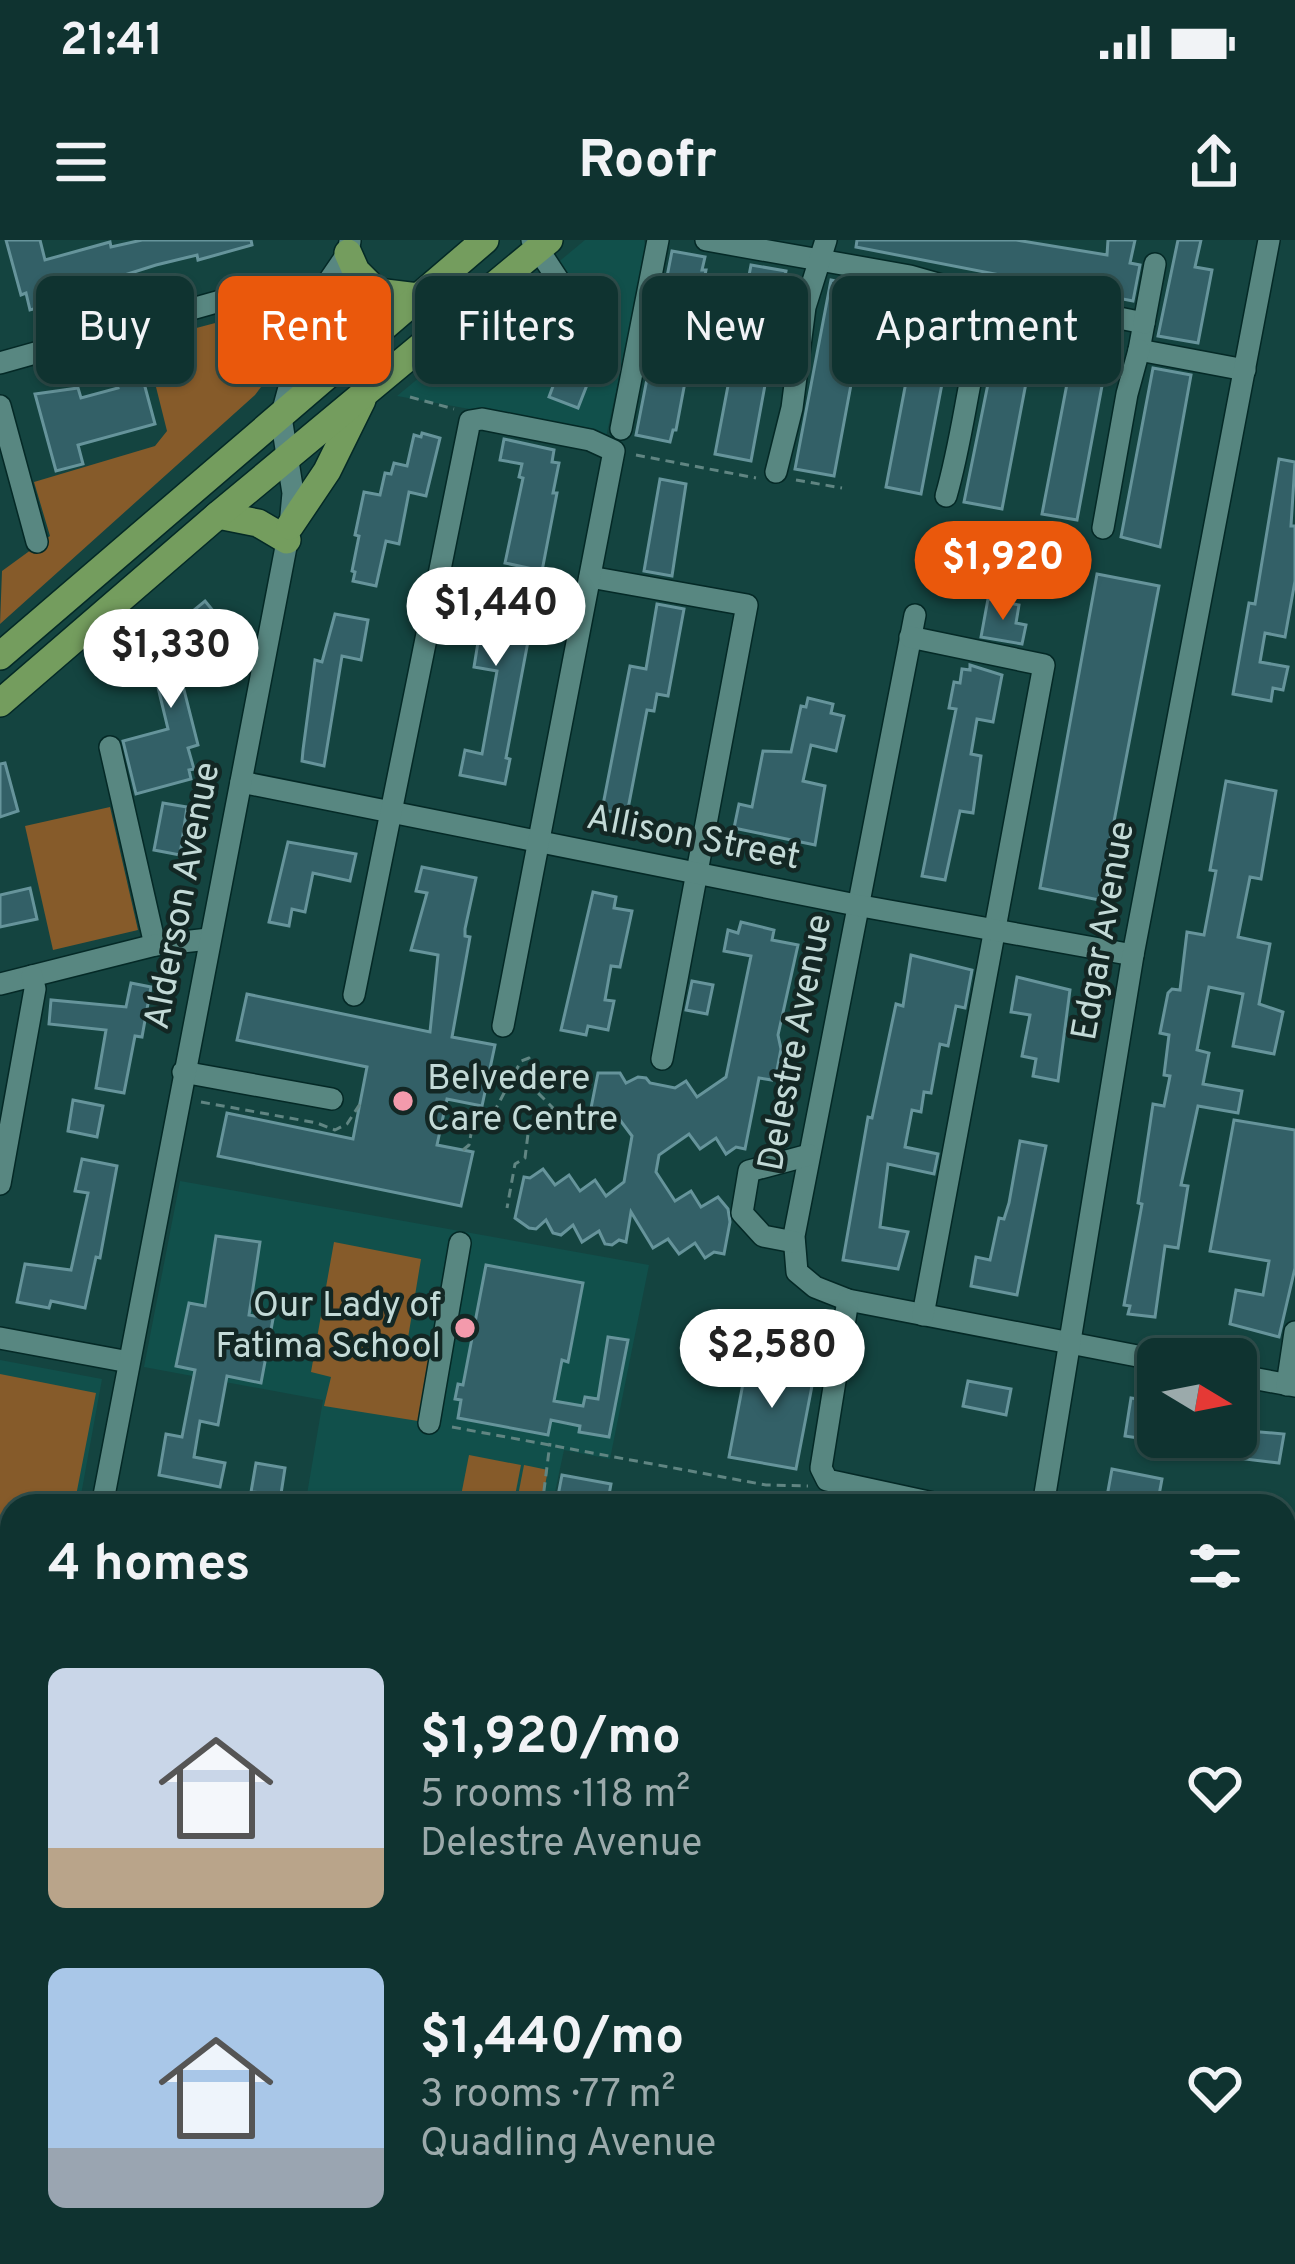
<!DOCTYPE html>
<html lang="en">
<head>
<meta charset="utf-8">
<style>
  body { margin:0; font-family:Overpass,sans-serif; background:#183b38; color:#f1f3f6; height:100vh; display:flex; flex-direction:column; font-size:45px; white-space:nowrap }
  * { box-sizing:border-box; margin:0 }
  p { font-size:39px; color:#9baaab }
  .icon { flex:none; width:66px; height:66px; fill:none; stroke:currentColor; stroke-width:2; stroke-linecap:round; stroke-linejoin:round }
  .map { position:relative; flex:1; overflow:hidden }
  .panel { position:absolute; left:0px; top:1254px; width:1296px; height:771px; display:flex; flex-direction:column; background:#0f3330; border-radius:36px 36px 0 0; box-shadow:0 3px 9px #0004,0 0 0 3px #2f4e4c }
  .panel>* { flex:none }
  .hud { position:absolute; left:36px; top:36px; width:1224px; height:108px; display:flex; gap:24px }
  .needle { width:78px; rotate:100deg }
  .fabs { position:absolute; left:1137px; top:1098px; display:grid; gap:24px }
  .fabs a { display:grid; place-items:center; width:120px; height:120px; border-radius:18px; background:#0f3330; box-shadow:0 3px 9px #0004,0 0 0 3px #2f4e4c; font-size:60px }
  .price { position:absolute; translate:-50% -102px; padding:0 27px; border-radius:42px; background:#fff; color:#222; font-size:39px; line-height:78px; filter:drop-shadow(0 3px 6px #0008) }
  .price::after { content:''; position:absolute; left:50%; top:72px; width:36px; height:27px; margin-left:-18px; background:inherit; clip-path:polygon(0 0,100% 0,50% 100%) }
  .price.selected { background:#ea580c; color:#fff }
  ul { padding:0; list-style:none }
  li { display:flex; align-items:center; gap:36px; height:300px; padding:0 48px }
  li span { display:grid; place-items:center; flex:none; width:336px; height:240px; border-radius:18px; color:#555 }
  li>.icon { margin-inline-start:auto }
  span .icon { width:144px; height:144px; fill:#fffc; stroke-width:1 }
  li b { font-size:51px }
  h2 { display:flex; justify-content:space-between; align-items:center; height:144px; padding:0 48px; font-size:51px }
  .pill { padding:0 42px; border-radius:18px; background:#0f3330; box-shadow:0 3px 9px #0004,0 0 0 3px #2f4e4c; font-size:42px; line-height:108px }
  .pill.selected { background:#ea580c; color:#fff }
  .status { display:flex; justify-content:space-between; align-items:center; height:84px; padding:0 60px; background:#0f3330; direction:ltr }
  .status svg { height:33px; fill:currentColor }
  header { display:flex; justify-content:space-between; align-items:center; height:156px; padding:0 48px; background:#0f3330; font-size:54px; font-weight:700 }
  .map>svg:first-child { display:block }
  .built { fill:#11504b }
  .green { fill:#865b2a }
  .building { fill:#336067; stroke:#66949b; stroke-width:3 }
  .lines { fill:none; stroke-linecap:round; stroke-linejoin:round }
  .minor-casing { stroke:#042926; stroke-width:24 }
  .major-casing { stroke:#042926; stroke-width:30 }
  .path { stroke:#608582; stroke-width:3; stroke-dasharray:9 6; stroke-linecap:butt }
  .minor { stroke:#588781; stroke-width:21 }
  .major { stroke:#749d5e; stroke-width:27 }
  .poi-dot { fill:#f39aac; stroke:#132724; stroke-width:4.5 }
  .labels { text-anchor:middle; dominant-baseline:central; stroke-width:9; stroke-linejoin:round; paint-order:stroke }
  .street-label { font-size:36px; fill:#c3dad7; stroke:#132724 }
  .poi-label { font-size:36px; fill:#c3dad7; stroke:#132724; text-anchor:start }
</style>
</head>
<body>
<div class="status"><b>21:41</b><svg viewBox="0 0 49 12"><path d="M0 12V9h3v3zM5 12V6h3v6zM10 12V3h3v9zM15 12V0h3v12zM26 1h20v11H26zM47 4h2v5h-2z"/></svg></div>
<header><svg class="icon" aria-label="menu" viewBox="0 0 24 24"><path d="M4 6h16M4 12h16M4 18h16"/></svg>Roofr<svg class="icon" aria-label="share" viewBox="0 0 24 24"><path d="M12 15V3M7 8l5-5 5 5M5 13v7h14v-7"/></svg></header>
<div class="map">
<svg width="1295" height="2024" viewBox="0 0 1295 2024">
  <rect width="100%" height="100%" fill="#144440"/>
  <g class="built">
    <polygon points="585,0 644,0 646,13 606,197 571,187 397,156"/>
    <polygon points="180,941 649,1025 610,1219 564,1210 552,1266 305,1266 323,1160 144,1127"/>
    <polygon points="0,1120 102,1139 79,1266 12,1266 12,1629 0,1694"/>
  </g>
  <g class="green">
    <polygon points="253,73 263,75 273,93 264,143 255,155 0,384 2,331 50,296 34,242 155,206 167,191 148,115 151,100"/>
    <polygon points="110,567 138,690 53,710 25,586"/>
    <polygon points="334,1002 421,1019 407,1104 433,1109 418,1181 324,1166 331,1137 311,1132"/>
    <polygon points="0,1134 96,1153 74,1266 12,1266 12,1287 0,1285"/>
    <polygon points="469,1215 521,1225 513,1266 459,1266"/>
    <polygon points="524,1225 548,1230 541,1266 516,1266"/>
  </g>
  <g class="building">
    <polygon points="6,0 40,0 45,20 110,2 111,7 142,0 251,0 252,5 198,20 197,15 156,25 115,38 116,43 85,53 82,44 52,52 55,63 30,70 26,53 21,55"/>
    <polygon points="857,0 1016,0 1107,15 1108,0 1135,0 1130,23 1140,25 1133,61 856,7"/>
    <polygon points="1178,0 1201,0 1195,27 1212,30 1198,103 1158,96"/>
    <polygon points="672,11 705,17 702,30 706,30 676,190 673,190 670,202 636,195"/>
    <polygon points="751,25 786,31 751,221 715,214"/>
    <polygon points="831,40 869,48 834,236 795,229"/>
    <polygon points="922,58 957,65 921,254 886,247"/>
    <polygon points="1002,75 1038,80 1002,269 964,262"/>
    <polygon points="578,79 602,88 595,107 601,109 578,168 549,157"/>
    <polygon points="529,96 546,114 527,131 509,111"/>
    <polygon points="1076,97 1110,103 1077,280 1042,274"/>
    <polygon points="1153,128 1191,135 1160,307 1121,297"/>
    <polygon points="141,132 155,184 78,205 83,224 56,231 35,154 78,148 81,158 118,148 115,139"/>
    <polygon points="422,193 440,198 426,256 409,252 399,304 386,301 376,346 353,341 355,332 352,331 359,296 355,295 364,252 380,255 385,233 391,234 394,223 407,226 414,195 421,197"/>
    <polygon points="504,199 554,210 552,222 559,223 553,253 557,253 542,331 505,323 523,238 519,237 522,224 500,220"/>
    <polygon points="1279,219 1295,222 1291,286 1295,286 1295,341 1285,397 1265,393 1260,422 1288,427 1283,450 1273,448 1271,461 1233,454 1249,363 1255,364"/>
    <polygon points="660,239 686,244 672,336 644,331"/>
    <polygon points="937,291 1018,309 1015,321 1021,341 974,350 954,319 933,313"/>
    <polygon points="468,333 513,342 507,370 533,375 506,518 510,519 505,544 460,535 465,510 482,514 497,431 474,427 481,384 460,376"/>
    <polygon points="1097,334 1159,346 1099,660 1040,648"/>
    <polygon points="988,359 1019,365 1016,383 1026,385 1022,404 981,397"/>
    <polygon points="205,361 219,378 204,390 210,398 203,404 206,407 179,430 198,505 188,508 194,529 189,530 191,539 136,554 123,501 168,489 155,435 169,431 154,414 172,397 171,389"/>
    <polygon points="657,364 684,369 668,456 657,454 654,471 647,470 627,574 602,570 630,426 646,429"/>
    <polygon points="335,374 368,380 361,420 342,416 324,526 302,521 303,510 315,420 322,422"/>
    <polygon points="970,425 1002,435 993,482 977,479 971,514 981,516 973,573 960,571 945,640 922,636 956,469 949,468 954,442 960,443 962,429 970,430"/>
    <polygon points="808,458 833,464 831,473 844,476 836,511 811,505 803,541 825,546 815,605 734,588 739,564 752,567 763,511 791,512 801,466 806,467"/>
    <polygon points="5,523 18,571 0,577 0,524"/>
    <polygon points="1226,541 1276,551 1261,639 1250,637 1238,697 1270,704 1259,764 1283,772 1274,814 1233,806 1243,754 1209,747 1197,810 1209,813 1203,844 1242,851 1238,873 1198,866 1181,945 1188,946 1178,1008 1165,1006 1155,1077 1128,1074 1130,1066 1124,1065 1142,964 1138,963 1149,891 1153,864 1164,866 1170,836 1164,835 1169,795 1160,793 1168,753 1172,749 1180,750 1187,692 1204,695 1216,631 1210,630"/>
    <polygon points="163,563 187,567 180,615 154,610"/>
    <polygon points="288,602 356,614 350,641 313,633 305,672 292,669 289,686 269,682"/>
    <polygon points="422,627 476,638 465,689 465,696 470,697 452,797 495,805 482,866 447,859 437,905 473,912 461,966 218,916 227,873 353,899 367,827 237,800 247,754 430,792 438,715 411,710 427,653 416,651"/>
    <polygon points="30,648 37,679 0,687 0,655"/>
    <polygon points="593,652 616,657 614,668 632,671 620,727 611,726 605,760 614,761 608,790 588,786 586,795 561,790"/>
    <polygon points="741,682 774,690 772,700 798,705 778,795 781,809 777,830 772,840 759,838 745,909 736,907 726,914 716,898 700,909 689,894 659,915 656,932 675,961 691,951 701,967 718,957 728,969 730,982 724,1014 714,1012 705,1018 695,1003 679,1014 668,999 653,1008 631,972 626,1002 619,1000 612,1005 605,1004 599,991 582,1002 573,985 561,995 553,993 546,980 536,989 529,988 515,978 524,937 530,938 543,929 555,945 569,935 580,951 595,940 606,956 624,942 632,896 620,880 605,890 598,880 589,878 598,833 620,833 626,843 638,837 646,838 650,843 675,848 686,841 697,857 726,837 751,716 724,711 728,690 738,693"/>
    <polygon points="911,715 972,730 965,768 956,766 948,806 940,804 931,853 924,852 921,872 912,870 905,907 938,914 934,934 888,924 880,987 908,992 898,1029 843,1020 868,877 872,878 896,764 903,766"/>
    <polygon points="1017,737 1070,750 1058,841 1033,836 1036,819 1022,816 1030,775 1011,772"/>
    <polygon points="692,741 713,745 707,774 686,770"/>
    <polygon points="131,743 151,747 142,797 135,796 124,853 96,848 106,790 49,784 51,760 126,767"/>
    <polygon points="73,860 103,866 97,897 68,891"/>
    <polygon points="1234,880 1295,890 1295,1028 1279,1097 1230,1084 1236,1050 1263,1055 1269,1021 1210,1011"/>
    <polygon points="1020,901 1046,906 1017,1055 971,1046 976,1017 990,1020 999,978 1004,979 1009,963"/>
    <polygon points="82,919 117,926 100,1018 96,1017 85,1068 51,1061 49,1068 17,1062 25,1024 71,1030 88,953 75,951"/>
    <polygon points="216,996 260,1002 249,1075 273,1079 261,1143 227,1136 218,1185 200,1181 194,1217 225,1223 220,1247 159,1235 166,1194 182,1197 195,1130 176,1126 189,1063 205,1066"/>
    <polygon points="486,1025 583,1043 568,1122 562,1120 554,1161 583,1166 585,1157 598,1159 608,1097 628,1100 609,1197 579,1192 580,1186 551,1180 548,1195 458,1178 461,1160 455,1159 458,1144 463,1145"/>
    <polygon points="749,1112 816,1125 796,1229 729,1217"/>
    <polygon points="968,1141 1011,1149 1006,1175 963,1166"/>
    <polygon points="1131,1158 1158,1162 1152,1200 1125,1196"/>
    <polygon points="1236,1190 1284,1194 1279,1223 1187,1212 1189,1197 1236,1197"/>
    <polygon points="256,1223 285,1228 281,1254 251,1252"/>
    <polygon points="1112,1229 1162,1239 1157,1266 1106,1262"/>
    <polygon points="562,1235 611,1244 607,1266 556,1266"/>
  </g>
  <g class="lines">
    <defs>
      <g id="minor">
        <polyline points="706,0 910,36 991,59 1049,64 1144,83 1139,110 1245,130"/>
        <polyline points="1144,83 1155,24"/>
        <polyline points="413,111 438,134 454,135 555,56 559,41 532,0"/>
        <polyline points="0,123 238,56 318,57"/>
        <polyline points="0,166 37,302"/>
        <polyline points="621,189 658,0"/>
        <polyline points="776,232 792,168 805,67 826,0"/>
        <path d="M 946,256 C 965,191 969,123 991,59"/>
        <polyline points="1103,288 1127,154 1139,110"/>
        <polyline points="590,337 747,365 662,819"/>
        <polyline points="915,375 794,996 797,1032 815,1047 848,1060 1158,1120"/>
        <polyline points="910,397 1044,425 923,1075"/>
        <polyline points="110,507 155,705"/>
        <polyline points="241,542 856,665 1133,715"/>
        <polyline points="0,744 155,705 209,699"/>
        <polyline points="354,755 470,181 482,179 590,200 614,211 503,786"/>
        <polyline points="183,832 332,859"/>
        <polyline points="0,944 35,749 32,736"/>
        <polyline points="794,1002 763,996 742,973 749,931 809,915"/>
        <polyline points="848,1060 821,1228 827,1240 947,1266"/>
        <polyline points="0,1098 129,1122"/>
        <polyline points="1236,1135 1295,1146"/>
        <polyline points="1287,1145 1295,1092"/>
        <polyline points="429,1183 460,1003"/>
        <polyline points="102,1266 290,286 293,253 281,177 305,89 318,57 348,13 350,1"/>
        <polyline points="1043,1266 1133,715 1269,0"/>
        <polyline points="1284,1450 1295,1452"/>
        <polyline points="1284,1799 1295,1738"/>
        <polyline points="0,1800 12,1733"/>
        <polyline points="307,2024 309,2013"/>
        <polyline points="615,2024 615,2013"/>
        <polyline points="908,2024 910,2013"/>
        <polyline points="1254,2024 1255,2013"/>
      </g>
      <g id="major">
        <polyline points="348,13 356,31 377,52"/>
        <polyline points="318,57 377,52 418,57"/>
        <polyline points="218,275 258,283 287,300"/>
        <polyline points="290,286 327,231 362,160"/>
        <polyline points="0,416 485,0"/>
        <polyline points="0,463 218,275 549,0"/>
        <polyline points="0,1925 12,1927"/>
        <polyline points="452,2013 510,2024"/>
      </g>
    </defs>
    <use href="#minor" class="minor-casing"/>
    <use href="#major" class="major-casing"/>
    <g class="path">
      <polyline points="410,157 454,169"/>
      <polyline points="636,215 756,238"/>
      <polyline points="796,240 842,248"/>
      <polyline points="201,862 317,883 335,890 347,884 360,864"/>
      <polyline points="463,910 469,905 475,872 493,874 521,821 529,818 535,850 553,868 529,886 525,918 515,924 507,968"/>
      <polyline points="452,1187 766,1245 808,1246"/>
      <polyline points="542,1266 550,1203"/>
      <polyline points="0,1647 2,1667 7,1673"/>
    </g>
    <use href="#minor" class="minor"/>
    <use href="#major" class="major"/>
  </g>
  <g class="poi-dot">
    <circle cx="403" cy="861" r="12"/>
    <circle cx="465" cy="1088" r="12"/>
  </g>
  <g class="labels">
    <g class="street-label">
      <text transform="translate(693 599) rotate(11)">Allison Street</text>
      <text transform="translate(184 656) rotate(-79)">Alderson Avenue</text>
      <text transform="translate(1105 691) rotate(-80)">Edgar Avenue</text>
      <text transform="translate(797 803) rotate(-79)">Delestre Avenue</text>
    </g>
    <g class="poi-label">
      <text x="427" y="840">Belvedere<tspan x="427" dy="41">Care Centre</tspan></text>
      <text x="441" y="1067" text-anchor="end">Our Lady of<tspan x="441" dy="41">Fatima School</tspan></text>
    </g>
  </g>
</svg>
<div class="fabs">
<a><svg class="needle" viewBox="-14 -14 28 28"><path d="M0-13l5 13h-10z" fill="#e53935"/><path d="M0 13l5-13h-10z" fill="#9baaab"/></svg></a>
</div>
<b class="price selected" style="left:1003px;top:383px">$1,920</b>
<b class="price" style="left:496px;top:429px">$1,440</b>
<b class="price" style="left:171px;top:471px">$1,330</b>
<b class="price" style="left:772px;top:1171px">$2,580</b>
<div class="hud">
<a class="pill">Buy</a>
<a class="pill selected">Rent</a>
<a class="pill">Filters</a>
<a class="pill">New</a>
<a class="pill">Apartment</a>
</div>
<section class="panel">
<h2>4 homes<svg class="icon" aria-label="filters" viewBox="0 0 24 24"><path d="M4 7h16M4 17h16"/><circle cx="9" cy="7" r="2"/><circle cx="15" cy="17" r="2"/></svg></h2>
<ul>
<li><span style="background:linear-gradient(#c9d6e8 75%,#b9a48a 0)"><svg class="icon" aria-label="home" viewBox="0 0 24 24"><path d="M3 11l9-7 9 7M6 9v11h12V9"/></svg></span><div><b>$1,920/mo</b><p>5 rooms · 118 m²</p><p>Delestre Avenue</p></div><svg class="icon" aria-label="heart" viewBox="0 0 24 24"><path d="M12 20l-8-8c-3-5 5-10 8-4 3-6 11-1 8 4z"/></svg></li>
<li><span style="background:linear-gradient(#a9c7e8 75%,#9aa5b1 0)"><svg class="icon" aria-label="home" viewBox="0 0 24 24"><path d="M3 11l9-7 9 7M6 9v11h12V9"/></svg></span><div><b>$1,440/mo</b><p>3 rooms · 77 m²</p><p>Quadling Avenue</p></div><svg class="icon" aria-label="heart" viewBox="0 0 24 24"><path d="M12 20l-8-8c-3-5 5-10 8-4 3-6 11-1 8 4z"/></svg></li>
</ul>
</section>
</div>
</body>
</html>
